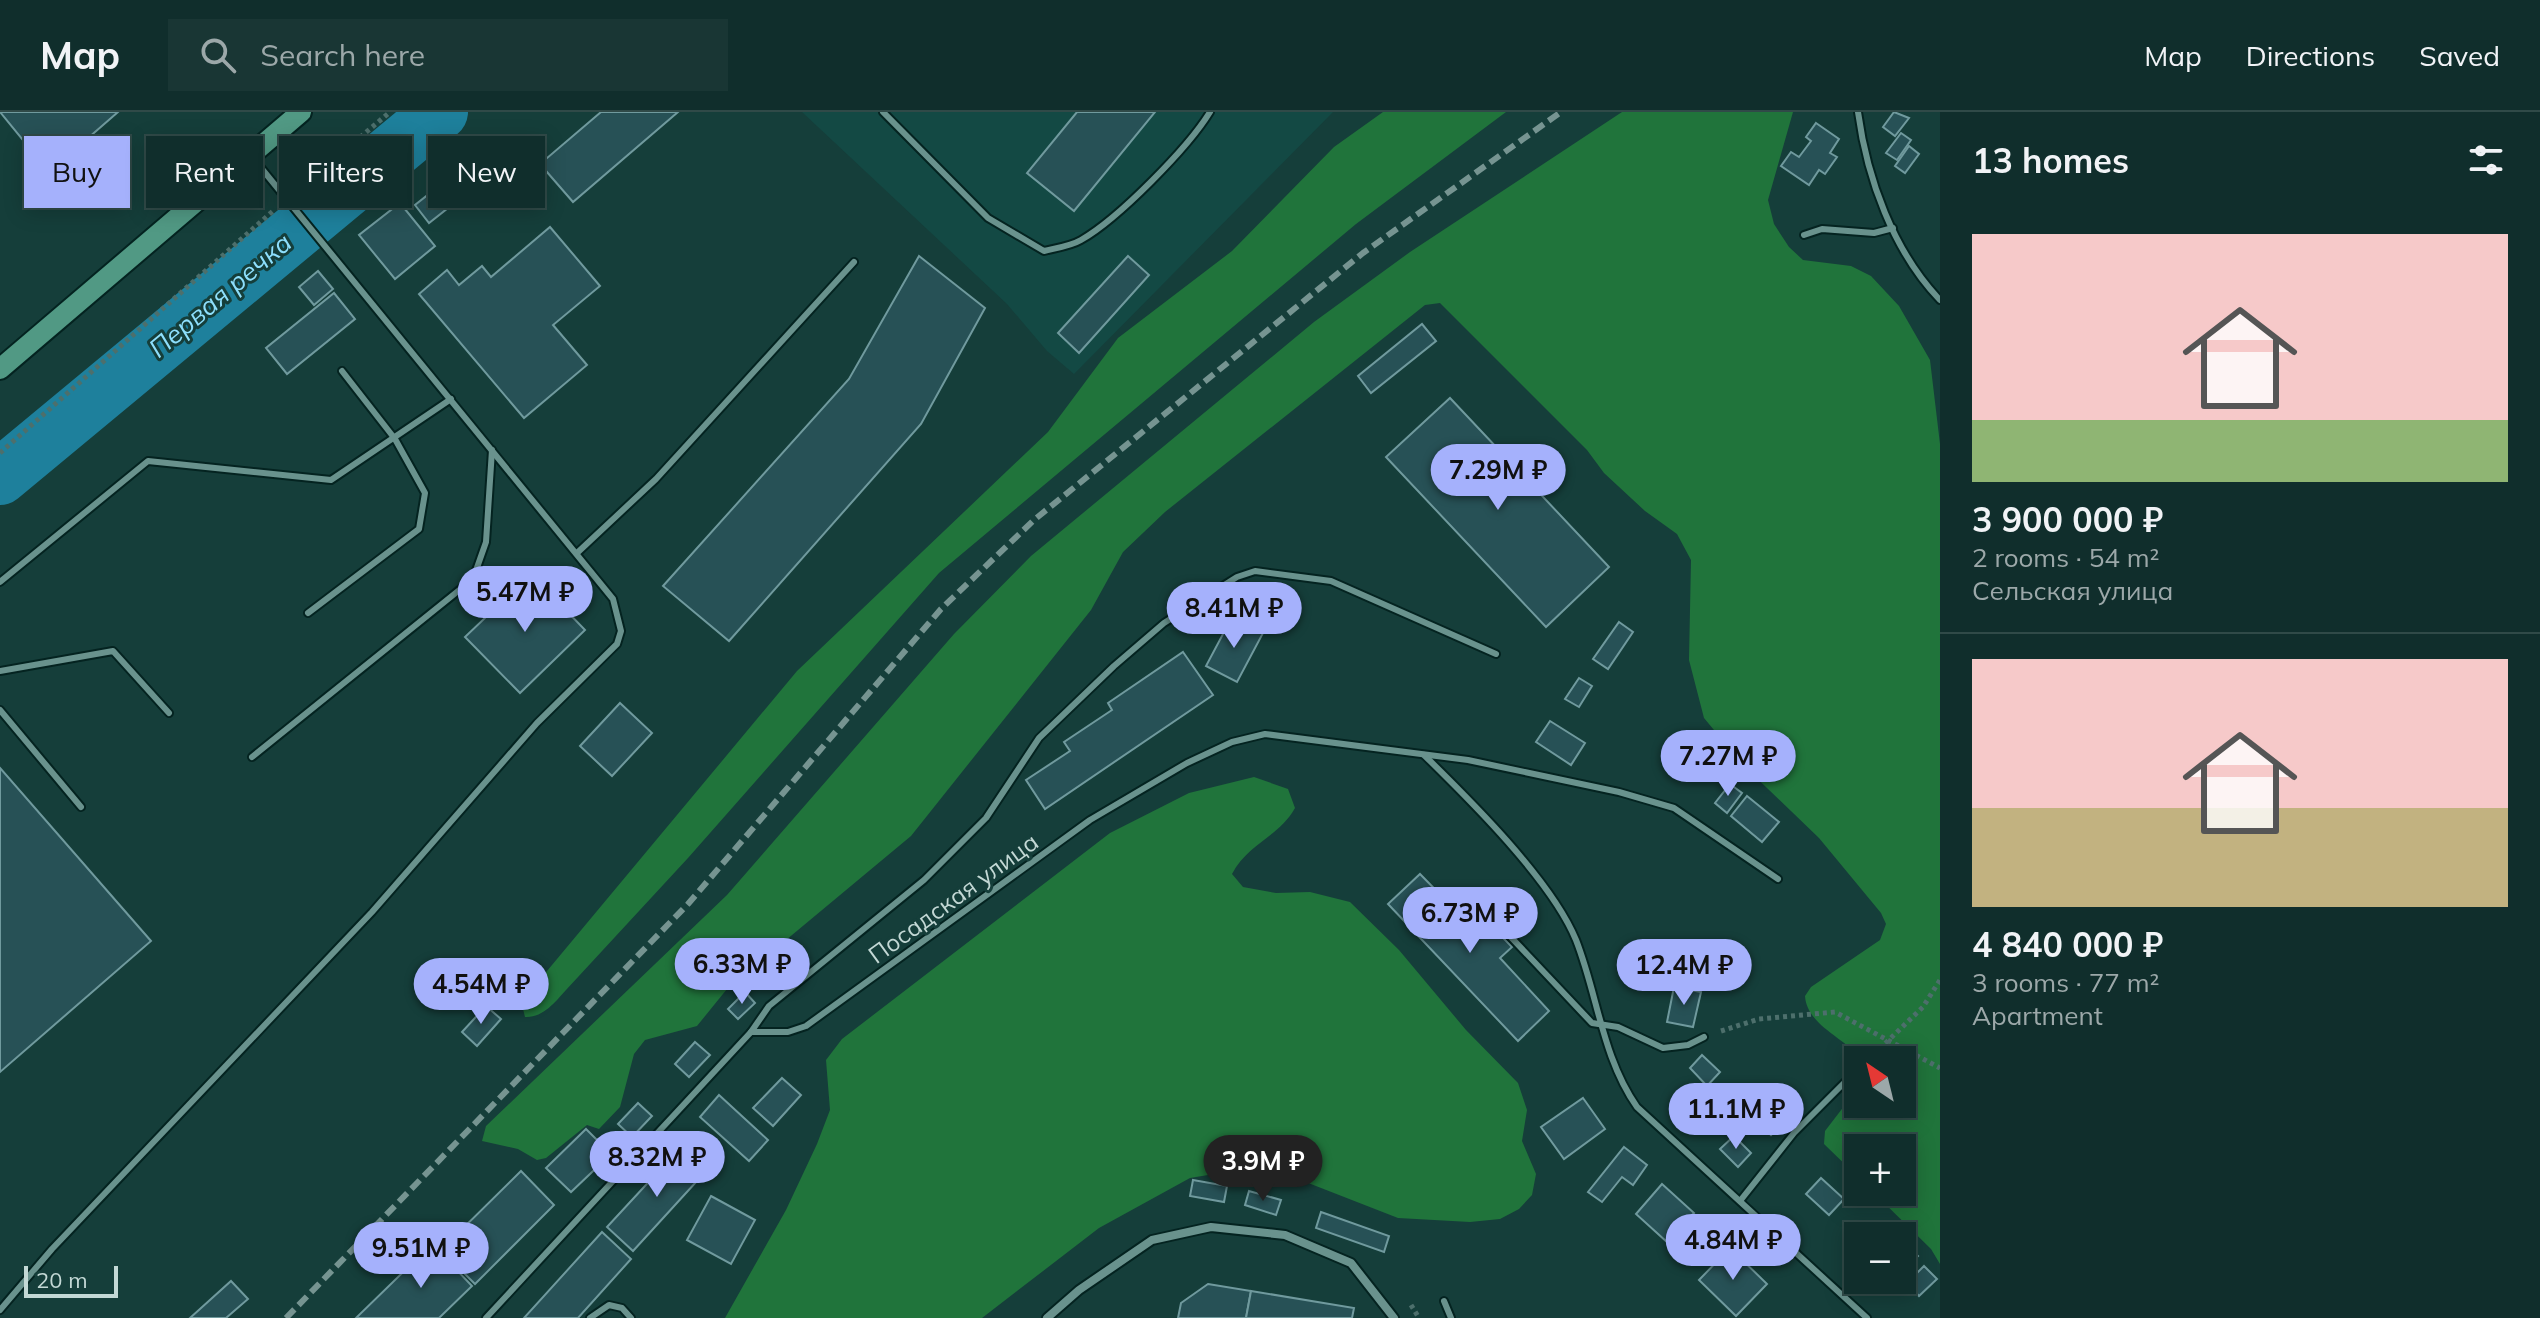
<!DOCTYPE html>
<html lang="en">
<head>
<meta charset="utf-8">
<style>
  body { margin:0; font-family:Mulish,sans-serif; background:#193634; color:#f1f3f6; height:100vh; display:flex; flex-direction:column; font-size:30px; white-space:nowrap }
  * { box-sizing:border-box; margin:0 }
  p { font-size:26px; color:#9ca8a9 }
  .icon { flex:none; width:44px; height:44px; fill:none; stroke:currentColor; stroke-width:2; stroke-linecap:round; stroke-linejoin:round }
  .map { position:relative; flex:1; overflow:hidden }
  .drawer { display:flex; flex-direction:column; background:#102e2c; width:600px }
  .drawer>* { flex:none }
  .hud { position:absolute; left:24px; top:24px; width:760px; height:72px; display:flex; gap:16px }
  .needle { width:52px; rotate:325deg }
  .fabs { position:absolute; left:1844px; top:934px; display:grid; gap:16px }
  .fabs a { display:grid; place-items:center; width:72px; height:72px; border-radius:0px; background:#102e2c; box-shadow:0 4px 20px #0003,0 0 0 2px #304a48; font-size:40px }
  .scale { position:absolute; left:24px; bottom:20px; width:94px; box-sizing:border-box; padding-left:8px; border:4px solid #c3d8d5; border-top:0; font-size:22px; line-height:28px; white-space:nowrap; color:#c3d8d5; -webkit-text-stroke:6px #153e3a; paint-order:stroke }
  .price { position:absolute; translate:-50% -68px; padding:0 18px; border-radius:28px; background:#a5b1fc; color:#111; font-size:26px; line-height:52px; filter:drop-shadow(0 2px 4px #0008) }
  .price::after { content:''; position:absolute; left:50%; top:48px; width:24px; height:18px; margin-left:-12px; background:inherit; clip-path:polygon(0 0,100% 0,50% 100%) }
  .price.on { background:#222; color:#fff }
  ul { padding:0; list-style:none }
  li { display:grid; align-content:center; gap:16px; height:424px; padding:0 32px }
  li+li { border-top:2px solid #304a48 }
  li span { display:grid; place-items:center; height:248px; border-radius:0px; color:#555 }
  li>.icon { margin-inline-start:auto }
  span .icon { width:144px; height:144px; fill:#fffc; stroke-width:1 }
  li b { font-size:34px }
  h2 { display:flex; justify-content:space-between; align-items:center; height:96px; padding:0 32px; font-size:34px }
  .tag { padding:0 28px; border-radius:0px; background:#102e2c; box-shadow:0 4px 20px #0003,0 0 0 2px #304a48; font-size:28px; line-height:72px }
  .tag.on { background:#a5b1fc; color:#111 }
  header { display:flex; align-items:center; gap:48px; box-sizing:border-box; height:112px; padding:0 40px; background:#102e2c; border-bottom:2px solid #304a48 }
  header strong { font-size:38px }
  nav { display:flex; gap:44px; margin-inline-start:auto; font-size:28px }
  .search { width:560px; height:72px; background:#193634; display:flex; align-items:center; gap:20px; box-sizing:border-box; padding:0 28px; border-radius:0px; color:#9ca8a9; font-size:30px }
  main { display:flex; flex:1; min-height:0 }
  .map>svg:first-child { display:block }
  .built { fill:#134944 }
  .forest { fill:#20743b }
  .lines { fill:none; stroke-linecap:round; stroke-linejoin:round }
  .river { stroke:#1e809c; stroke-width:56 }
  .building { fill:#275156; stroke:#709a9e; stroke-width:2 }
  .service-casing { stroke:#042320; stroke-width:10 }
  .minor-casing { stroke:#042320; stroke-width:12 }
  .primary-casing { stroke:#042320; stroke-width:24 }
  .path { stroke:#4d6f6c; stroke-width:5; stroke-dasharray:4 4; stroke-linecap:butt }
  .service { stroke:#69928d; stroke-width:6 }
  .minor { stroke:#69928d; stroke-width:8 }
  .primary { stroke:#519984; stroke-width:20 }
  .rail { stroke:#769491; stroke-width:6; stroke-dasharray:12 6; stroke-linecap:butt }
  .labels { text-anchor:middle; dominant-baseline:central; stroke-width:6; stroke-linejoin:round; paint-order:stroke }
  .street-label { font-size:24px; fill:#c3d8d5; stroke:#153e3a }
  .water-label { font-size:26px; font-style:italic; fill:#8ddffc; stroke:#153e3a }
</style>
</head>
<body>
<header>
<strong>Map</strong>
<div class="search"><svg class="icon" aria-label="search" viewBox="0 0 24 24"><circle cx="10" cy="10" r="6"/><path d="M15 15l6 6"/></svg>Search here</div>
<nav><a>Map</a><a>Directions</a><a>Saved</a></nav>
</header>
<main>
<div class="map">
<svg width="1940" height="1206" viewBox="0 0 1940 1206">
  <rect width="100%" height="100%" fill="#153e3a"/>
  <polygon class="built" points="802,0 1333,0 1074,262 1047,239 1007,192"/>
  <g class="forest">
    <path d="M 1383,0 L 1506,0 L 1356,112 L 939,461 L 688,746 L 566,878 C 555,890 543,906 525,905 L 523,897 L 532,877 L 797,559 L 1048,320 L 1118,226 L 1232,139 L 1334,35 Z"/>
    <path d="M 1622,0 L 1793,0 L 1768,88 L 1774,112 L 1789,135 L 1803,148 L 1851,154 L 1871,164 L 1899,194 L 1930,248 L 1940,332 L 1940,1152 L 1931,1137 L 1873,1080 L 1902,1080 L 1902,1036 L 1858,1036 L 1858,1065 L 1824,1032 L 1825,1019 L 1858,976 L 1858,992 L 1902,992 L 1902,948 L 1862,948 C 1846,926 1807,914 1805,884 L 1811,875 L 1880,828 L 1886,812 L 1881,801 L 1819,726 L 1743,653 L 1704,606 L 1689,548 L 1691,448 L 1677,422 L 1645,399 L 1604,361 L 1587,338 L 1440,191 L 1425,193 L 1165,400 L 1123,440 L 1091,498 L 911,724 L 727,877 L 697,914 L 645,928 L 634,942 L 620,995 L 599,1017 L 587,1013 L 546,1046 L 537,1048 L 518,1037 L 482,1029 L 486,1014 L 727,783 L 954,522 L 1031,444 L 1314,210 L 1410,140 Z"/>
    <path d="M 1254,665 L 1288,677 L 1295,696 C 1279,725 1248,731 1232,762 L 1243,775 L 1276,781 L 1310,780 L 1350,790 L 1399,838 L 1466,918 L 1518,971 L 1527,998 L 1522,1029 L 1536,1062 L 1532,1083 L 1519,1097 L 1500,1107 L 1470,1110 L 1398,1106 L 1298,1067 L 1232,1059 L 1190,1066 L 1099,1116 L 982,1206 L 725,1206 L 786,1098 L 817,1032 L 830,998 L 826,948 L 842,927 L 1110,721 L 1189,681 Z"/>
  </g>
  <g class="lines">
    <polyline class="river" points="0,365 440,0"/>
  </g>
  <g class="building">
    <polygon points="0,0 118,0 49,60"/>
    <polygon points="601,0 678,0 573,90 540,52"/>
    <polygon points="1077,0 1155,0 1074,99 1027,61"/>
    <polygon points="1894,0 1909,6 1895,24 1883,15"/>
    <polygon points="1816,11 1839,27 1830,41 1837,45 1825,62 1819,58 1809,73 1781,54 1791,40 1799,45 1811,29 1806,25"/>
    <polygon points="1901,21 1911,28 1897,48 1886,41"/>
    <polygon points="490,28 505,47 452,91 436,72"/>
    <polygon points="1909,34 1919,42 1905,61 1895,54"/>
    <polygon points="434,78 448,96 429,111 415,93"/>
    <polygon points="400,91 435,134 395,167 359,123"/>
    <polygon points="550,115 600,174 553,213 587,253 524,306 419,182 447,158 459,173 482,154 491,165"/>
    <polygon points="919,144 985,196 921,312 729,529 663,474 849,267"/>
    <polygon points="1128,144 1149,163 1079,241 1058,221"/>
    <polygon points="318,159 333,177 314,193 299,175"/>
    <polygon points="334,181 355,207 287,262 266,236"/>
    <polygon points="1422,212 1436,229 1371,281 1358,264"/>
    <polygon points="1450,286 1609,455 1546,515 1386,345"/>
    <polygon points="531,462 585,518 520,581 465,525"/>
    <polygon points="1232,505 1263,521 1237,570 1206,554"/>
    <polygon points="1619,510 1633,520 1608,557 1593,547"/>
    <polygon points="1183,540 1213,583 1045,697 1026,668 1070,639 1064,630 1112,598 1108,591"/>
    <polygon points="1579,566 1592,574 1579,595 1565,587"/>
    <polygon points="620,591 652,621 612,664 580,634"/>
    <polygon points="1550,609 1585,631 1571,653 1536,630"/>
    <polygon points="0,656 151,829 0,960"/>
    <polygon points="1730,672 1742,681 1727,701 1715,691"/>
    <polygon points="1747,684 1779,710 1762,730 1731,704"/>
    <polygon points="1420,762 1462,805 1473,795 1512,835 1500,846 1549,899 1518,929 1388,792"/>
    <polygon points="1674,875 1701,880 1693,915 1667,910"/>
    <polygon points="745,880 755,891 738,907 728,897"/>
    <polygon points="486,894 501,907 477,934 462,920"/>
    <polygon points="695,930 710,943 689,965 675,952"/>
    <polygon points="1702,943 1720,960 1707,974 1690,956"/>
    <polygon points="782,966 801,983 773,1014 753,996"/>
    <polygon points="719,983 768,1028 749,1049 700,1005"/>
    <polygon points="1583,986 1605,1017 1564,1047 1541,1015"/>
    <polygon points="638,991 652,1004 632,1025 618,1012"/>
    <polygon points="1767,993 1784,1010 1771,1023 1753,1006"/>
    <polygon points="586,1017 611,1042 571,1080 546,1056"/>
    <polygon points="1734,1024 1751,1041 1738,1055 1720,1037"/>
    <polygon points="681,1035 707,1058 633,1139 607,1115"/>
    <polygon points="1624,1035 1647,1053 1633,1073 1622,1065 1602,1090 1588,1080"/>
    <polygon points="521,1059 554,1093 475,1172 441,1138"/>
    <polygon points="1821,1066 1844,1087 1829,1103 1806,1082"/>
    <polygon points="1193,1068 1227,1074 1224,1090 1190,1084"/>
    <polygon points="1662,1072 1694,1101 1667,1130 1636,1102"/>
    <polygon points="1249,1079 1281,1088 1276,1103 1245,1093"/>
    <polygon points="711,1084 755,1108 731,1152 687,1128"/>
    <polygon points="1321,1100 1389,1124 1384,1140 1316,1116"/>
    <polygon points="602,1120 631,1147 578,1206 524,1206"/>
    <polygon points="1904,1131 1918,1144 1902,1160 1902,1133"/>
    <polygon points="432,1132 472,1174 439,1206 356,1206"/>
    <polygon points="1730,1136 1767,1172 1736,1204 1699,1168"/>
    <polygon points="1924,1154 1937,1167 1919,1184 1907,1171"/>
    <polygon points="231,1169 248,1187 226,1206 190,1206"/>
    <polygon points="1208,1172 1251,1179 1246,1206 1178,1206 1181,1191"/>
    <polygon points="1251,1179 1354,1196 1352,1206 1246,1206"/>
  </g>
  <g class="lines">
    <defs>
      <g id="service">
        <path d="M 883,0 L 988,106 L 1044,139 C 1056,136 1071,134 1081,128 C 1118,107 1188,36 1210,0"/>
        <path d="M 1858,0 C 1867,66 1893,139 1940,188"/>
        <polyline points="1804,123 1822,117 1874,121 1893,116"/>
        <polyline points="577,441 656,367 854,150"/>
        <polyline points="0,470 148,349 331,368 451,287"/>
        <polyline points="308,501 419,417 425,381 395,327 342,259"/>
        <polyline points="0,559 113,539 169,601"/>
        <polyline points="0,598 81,695"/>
        <path d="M 1424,643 C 1470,688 1552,769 1576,828 C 1598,884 1602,945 1637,995 L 1867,1206"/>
        <polyline points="252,645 473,467 486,430 492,338"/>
        <polyline points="1490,803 1592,911 1618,915 1663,936 1688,933 1704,925"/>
        <polyline points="751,920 769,894 924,768 986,706 1039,626 1114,554 1164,511 1237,465 1255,459 1331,469 1496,542"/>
        <polyline points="1740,1089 1794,1021 1852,963"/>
        <polyline points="1444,1189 1451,1206"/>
        <polyline points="0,1198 52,1137 372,800 537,611 617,532 621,519 613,487 253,46"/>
        <polyline points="486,1206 751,920 788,920 806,914 1090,708 1187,651 1232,630 1265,622 1468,648 1619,680 1674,696 1778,767"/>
        <polyline points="590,1206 609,1193 622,1196 631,1206"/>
      </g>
      <polyline id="minor" points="1047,1206 1079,1178 1152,1128 1211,1115 1285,1123 1351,1151 1394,1206"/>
      <polyline id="primary" points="0,257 301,0"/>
    </defs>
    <use href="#service" class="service-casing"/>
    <use href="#minor" class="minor-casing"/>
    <use href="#primary" class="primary-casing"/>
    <g class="path">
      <polyline points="299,77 390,0"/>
      <polyline points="0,341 273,99"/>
      <polyline points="1721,919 1759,907 1835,900 1940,956"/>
      <polyline points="1868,948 1923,895 1940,868"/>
      <polyline points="1411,1193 1419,1206"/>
    </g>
    <use href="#service" class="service"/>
    <use href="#minor" class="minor"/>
    <use href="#primary" class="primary"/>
    <polyline class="rail" points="286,1206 688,792 941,497 1034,408 1363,141 1561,0"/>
  </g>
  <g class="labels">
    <g class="street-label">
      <text transform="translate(953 786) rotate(-36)">Посадская улица</text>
    </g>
    <g class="water-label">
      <text transform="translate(220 183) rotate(-40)">Первая речка</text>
    </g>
  </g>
</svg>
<div class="fabs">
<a><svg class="needle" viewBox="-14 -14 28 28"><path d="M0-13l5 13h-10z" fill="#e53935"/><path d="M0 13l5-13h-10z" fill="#9ca8a9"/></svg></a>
<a>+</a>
<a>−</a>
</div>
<div class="scale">20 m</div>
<b class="price" style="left:1498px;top:400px">7.29M ₽</b>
<b class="price" style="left:525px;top:522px">5.47M ₽</b>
<b class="price" style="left:1234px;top:538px">8.41M ₽</b>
<b class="price" style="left:1728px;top:686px">7.27M ₽</b>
<b class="price" style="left:1470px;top:843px">6.73M ₽</b>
<b class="price" style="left:742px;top:894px">6.33M ₽</b>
<b class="price" style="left:1684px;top:895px">12.4M ₽</b>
<b class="price" style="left:481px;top:914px">4.54M ₽</b>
<b class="price" style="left:1736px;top:1039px">11.1M ₽</b>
<b class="price" style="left:657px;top:1087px">8.32M ₽</b>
<b class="price on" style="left:1263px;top:1091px">3.9M ₽</b>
<b class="price" style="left:1733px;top:1170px">4.84M ₽</b>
<b class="price" style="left:421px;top:1178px">9.51M ₽</b>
<div class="hud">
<a class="tag on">Buy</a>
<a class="tag">Rent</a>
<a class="tag">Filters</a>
<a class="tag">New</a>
</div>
</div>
<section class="drawer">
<h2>13 homes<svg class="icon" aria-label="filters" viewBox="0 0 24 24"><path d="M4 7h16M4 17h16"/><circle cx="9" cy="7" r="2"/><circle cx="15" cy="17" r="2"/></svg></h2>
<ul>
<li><span style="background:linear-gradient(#f6c9c9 75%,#8fb573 0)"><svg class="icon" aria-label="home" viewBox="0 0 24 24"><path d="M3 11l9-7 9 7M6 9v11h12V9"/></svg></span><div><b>3 900 000 ₽</b><p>2 rooms · 54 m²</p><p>Сельская улица</p></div></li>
<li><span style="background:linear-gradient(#f6c9c9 60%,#c2b280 0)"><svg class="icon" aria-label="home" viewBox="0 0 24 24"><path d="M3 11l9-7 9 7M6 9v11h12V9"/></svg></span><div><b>4 840 000 ₽</b><p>3 rooms · 77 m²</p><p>Apartment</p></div></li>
</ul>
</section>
</main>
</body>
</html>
